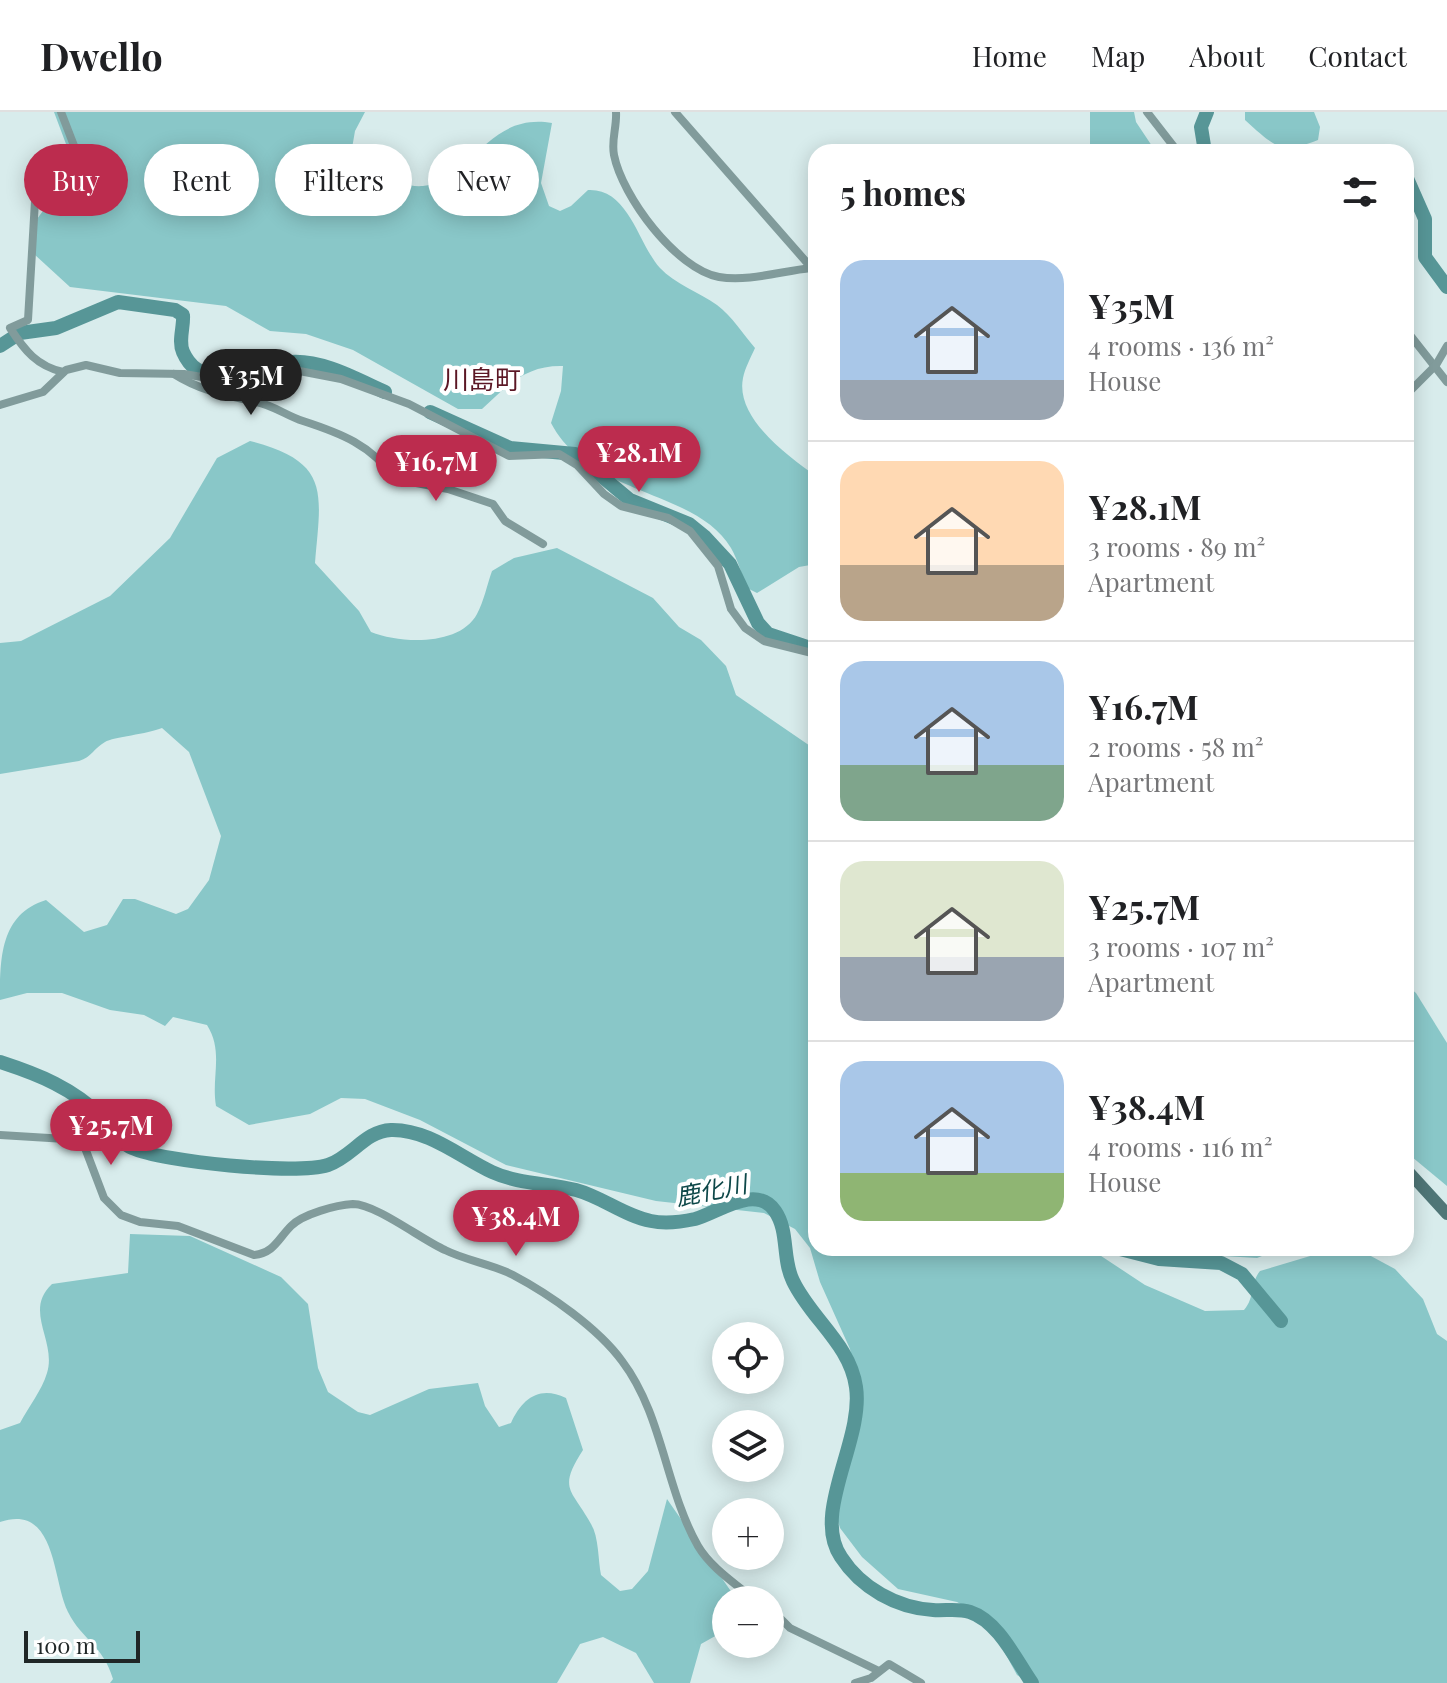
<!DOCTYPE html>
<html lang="en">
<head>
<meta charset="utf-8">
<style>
  body { margin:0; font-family:"Playfair Display","Noto Sans JP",serif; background:#f6f6f6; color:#202124; height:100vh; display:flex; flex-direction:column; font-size:30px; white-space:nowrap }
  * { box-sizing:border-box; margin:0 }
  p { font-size:26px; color:#757577 }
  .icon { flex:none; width:44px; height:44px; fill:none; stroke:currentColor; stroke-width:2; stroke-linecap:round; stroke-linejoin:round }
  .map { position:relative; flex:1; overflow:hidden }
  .drawer { position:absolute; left:808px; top:32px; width:606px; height:1112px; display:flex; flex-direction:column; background:#fff; border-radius:24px; box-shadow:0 4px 20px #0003 }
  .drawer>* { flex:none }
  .guide { position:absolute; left:24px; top:32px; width:664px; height:72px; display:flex; gap:16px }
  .buttons { position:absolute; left:712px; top:1210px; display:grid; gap:16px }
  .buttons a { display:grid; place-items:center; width:72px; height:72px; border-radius:50%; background:#fff; box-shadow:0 4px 20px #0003; font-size:40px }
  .scale { position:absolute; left:24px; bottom:20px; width:116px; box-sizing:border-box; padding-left:8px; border:4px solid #202727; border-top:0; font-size:22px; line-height:28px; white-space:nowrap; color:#202727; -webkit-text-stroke:6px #fff; paint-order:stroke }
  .price { position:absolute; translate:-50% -68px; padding:0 18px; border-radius:28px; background:#bc2c4e; color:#fff; font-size:26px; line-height:52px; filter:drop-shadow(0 2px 4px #0008) }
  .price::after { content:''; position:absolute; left:50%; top:48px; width:24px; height:18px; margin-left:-12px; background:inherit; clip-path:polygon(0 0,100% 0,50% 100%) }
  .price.current { background:#222; color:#fff }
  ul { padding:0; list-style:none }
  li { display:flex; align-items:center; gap:24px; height:200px; padding:0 32px }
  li+li { border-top:2px solid #e0e0e0 }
  li span { display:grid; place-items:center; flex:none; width:224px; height:160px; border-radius:24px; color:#555 }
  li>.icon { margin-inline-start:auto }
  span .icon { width:96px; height:96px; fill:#fffc; stroke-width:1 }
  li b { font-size:34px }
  h2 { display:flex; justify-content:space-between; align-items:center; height:96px; padding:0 32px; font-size:34px }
  .tag { padding:0 28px; border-radius:36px; background:#fff; box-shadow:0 4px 20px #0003; font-size:28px; line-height:72px }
  .tag.current { background:#bc2c4e; color:#fff }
  header { display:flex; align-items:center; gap:48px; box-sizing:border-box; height:112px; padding:0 40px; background:#fff; border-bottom:2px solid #e0e0e0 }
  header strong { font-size:38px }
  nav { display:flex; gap:44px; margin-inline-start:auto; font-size:28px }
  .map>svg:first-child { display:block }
  .green { fill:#89c7c8 }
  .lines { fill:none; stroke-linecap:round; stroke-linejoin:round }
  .river { stroke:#579697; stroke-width:14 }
  .street { stroke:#819b9b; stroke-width:8 }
  .secondary { stroke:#4f7677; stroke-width:12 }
  .labels { text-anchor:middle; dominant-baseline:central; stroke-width:8; stroke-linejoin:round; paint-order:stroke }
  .water-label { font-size:24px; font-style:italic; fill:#0e4849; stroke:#fff }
  .quarter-label { font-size:26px; fill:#5c1725; stroke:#fff }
</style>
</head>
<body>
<header>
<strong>Dwello</strong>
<nav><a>Home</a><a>Map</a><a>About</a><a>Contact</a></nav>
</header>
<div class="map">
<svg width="1447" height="1571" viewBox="0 0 1447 1571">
  <rect width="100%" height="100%" fill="#d8ecec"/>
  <g class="green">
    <path d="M 54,0 L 365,0 L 355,19 L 351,42 C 371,57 397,76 423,74 C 472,69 486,0 552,11 L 541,71 L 549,94 L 560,99 L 571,94 L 588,78 C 629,76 638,132 660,156 C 674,171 700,181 717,193 C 732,204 743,222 755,236 C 751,245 745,256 743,266 C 735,306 788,344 816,364 L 816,452 L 799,455 L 757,481 L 747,476 C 742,464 738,448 731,436 C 696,377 590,385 551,311 L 561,279 L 563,254 C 526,253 508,273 482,297 L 458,297 L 353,238 L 306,222 L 270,219 L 226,194 L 70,175 L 34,142 L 37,107 L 65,69 L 72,48 Z"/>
    <polygon points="1090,0 1134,0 1136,10 1156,40 1090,40"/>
    <path d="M 1245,0 L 1314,0 L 1320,15 L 1318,28 C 1280,43 1274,34 1245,8 Z"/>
    <path d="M 250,329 C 331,350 321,380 315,451 L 359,499 L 371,520 C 401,532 460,534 477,502 C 484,489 487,473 492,459 L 514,446 L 557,436 L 653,486 L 679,515 L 701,528 L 726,554 L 736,583 L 816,638 L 816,1136 L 1089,1136 L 1145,1173 L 1205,1199 L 1244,1198 C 1255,1186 1250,1171 1260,1159 L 1337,1136 L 1356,1136 L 1395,1157 L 1423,1187 L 1437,1222 L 1447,1229 L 1447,1571 L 1030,1571 L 1017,1563 L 994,1521 L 978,1502 L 957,1490 L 898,1477 L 862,1445 L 840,1416 L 833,1393 L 842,1371 L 856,1273 L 850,1237 L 820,1170 L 810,1136 L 795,1117 L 764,1101 L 656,1089 L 506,1053 L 420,1008 L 365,987 L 341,986 L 310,1002 L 249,1013 L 216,994 C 211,965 224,940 207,913 L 173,905 L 165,914 L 144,903 L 110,898 L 62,881 L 27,881 L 0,888 C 0,847 0,802 46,788 L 84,820 L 107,813 L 123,787 L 135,787 L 176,802 L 188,797 L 209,768 L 221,724 L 189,640 L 162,616 C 148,622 113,625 105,630 C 94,636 92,645 79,649 L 0,662 L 0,531 L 21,529 L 110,484 L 170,426 L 217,346 Z"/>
    <polygon points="1406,873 1416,881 1447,931 1447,1074 1406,1040"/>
    <path d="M 130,1122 L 190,1124 L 281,1165 L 308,1192 L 318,1256 L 328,1280 L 358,1300 L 370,1303 L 429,1277 L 478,1271 L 485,1294 L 499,1315 L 511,1311 C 522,1287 539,1273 566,1286 L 583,1338 C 557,1378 572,1377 591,1412 C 599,1425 598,1448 601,1463 L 620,1479 L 632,1477 L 648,1459 L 667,1387 L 737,1488 L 726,1488 L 726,1518 L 701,1532 L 690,1571 L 654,1571 L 636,1541 L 603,1525 L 580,1532 L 557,1571 L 110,1571 L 113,1567 C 103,1533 82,1528 68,1500 C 52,1468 57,1391 0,1410 L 0,1318 L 20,1311 C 28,1296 42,1278 47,1261 C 57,1229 23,1199 52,1172 L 128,1161 Z"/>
    <polygon points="1150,1136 1282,1136 1257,1146 1157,1140"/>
  </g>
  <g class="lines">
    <g class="river">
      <polyline points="1205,40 1201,15 1207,0"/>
      <polyline points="1406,64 1425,107 1425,145 1447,175"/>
      <path d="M 0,234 L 20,221 L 56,216 L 118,190 L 175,198 L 183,203 C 184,215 178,229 183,240 C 203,286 260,252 291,250 C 323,248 356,267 385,280"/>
      <polyline points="430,300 510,336 575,342 630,388 689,412 705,425 730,452 758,511 768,522 816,538"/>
      <path d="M 0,950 C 40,963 72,976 102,1005 C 111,1014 121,1031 132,1036 C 163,1050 296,1063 328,1053 C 352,1045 365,1019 391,1018 C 428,1017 460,1045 492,1060 C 518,1072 548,1071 576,1078 C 602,1085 625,1104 651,1109 C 665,1112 681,1110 695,1107 C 718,1101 756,1071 775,1099 C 789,1119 782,1147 793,1169 C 811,1207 850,1232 856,1275 C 864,1328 811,1401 841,1445 C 861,1476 897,1496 933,1498 C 945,1499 958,1496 970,1500 C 998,1509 1016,1548 1032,1571"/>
      <polyline points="1116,1136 1159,1147 1221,1151 1242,1162 1281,1209"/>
    </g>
    <g class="street">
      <path d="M 61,0 L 78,44 L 35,89 L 28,208 L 10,216 C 25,239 37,254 63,260"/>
      <path d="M 616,0 C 617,15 611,28 614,43 C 622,84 676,157 719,165 C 748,170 782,159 811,156"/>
      <polyline points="675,0 816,161"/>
      <polyline points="1147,0 1178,40"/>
      <polyline points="1406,218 1447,270"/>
      <path d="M 174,262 C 201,279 225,283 256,290 C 273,293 287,304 303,309 C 340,321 372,333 395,367 L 448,377 L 493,392 L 505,409 L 543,432"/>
      <polyline points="1406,277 1410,279 1436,253 1447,234"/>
      <polyline points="0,293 43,280 66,258 86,253 120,261 184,262 231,270 289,257 341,267 409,292 509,344 559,342 577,353 604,382 621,394 668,406 690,419 718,454 731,497 745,516 764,529 816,542"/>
      <path d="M 0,1023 L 82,1028 L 104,1086 L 121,1103 L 140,1110 L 178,1114 L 254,1143 C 274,1141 278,1127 291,1114 C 303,1102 336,1093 353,1092 C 376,1092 422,1128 445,1138 C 467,1149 492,1152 513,1163 C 549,1182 598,1216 622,1249 C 663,1303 665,1376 698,1434 C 711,1456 736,1472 755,1488"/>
      <polyline points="770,1496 790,1516 879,1559"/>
      <polyline points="855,1571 871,1566 889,1552 921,1571"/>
    </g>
    <polyline class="secondary" points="1406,1057 1447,1102"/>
  </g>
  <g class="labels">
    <g class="water-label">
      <text transform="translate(711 1077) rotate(-11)">鹿化川</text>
    </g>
    <g class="quarter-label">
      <text x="482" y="266">川島町</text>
    </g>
  </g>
</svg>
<div class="buttons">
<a><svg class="icon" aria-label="locate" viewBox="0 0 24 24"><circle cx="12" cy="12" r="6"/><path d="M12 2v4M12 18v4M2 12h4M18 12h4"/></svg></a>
<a><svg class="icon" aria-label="layers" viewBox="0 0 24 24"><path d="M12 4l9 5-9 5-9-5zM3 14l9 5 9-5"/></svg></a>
<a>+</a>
<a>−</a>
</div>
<div class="scale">100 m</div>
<b class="price current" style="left:251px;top:305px">¥35M</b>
<b class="price" style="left:639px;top:382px">¥28.1M</b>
<b class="price" style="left:436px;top:391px">¥16.7M</b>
<b class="price" style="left:111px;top:1055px">¥25.7M</b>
<b class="price" style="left:516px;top:1146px">¥38.4M</b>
<div class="guide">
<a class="tag current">Buy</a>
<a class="tag">Rent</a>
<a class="tag">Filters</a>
<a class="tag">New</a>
</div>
<section class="drawer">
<h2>5 homes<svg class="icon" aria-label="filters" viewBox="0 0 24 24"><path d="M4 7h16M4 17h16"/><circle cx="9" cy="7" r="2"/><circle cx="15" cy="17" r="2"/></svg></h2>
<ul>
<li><span style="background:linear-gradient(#a9c7e8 75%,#9aa5b1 0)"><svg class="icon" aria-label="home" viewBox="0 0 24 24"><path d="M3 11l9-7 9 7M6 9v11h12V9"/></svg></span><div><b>¥35M</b><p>4 rooms · 136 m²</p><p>House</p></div></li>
<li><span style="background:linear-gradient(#ffd9b3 65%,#b9a48a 0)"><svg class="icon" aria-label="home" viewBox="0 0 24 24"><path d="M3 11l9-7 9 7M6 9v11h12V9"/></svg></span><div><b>¥28.1M</b><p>3 rooms · 89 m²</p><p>Apartment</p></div></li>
<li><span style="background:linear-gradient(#a9c7e8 65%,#7fa58c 0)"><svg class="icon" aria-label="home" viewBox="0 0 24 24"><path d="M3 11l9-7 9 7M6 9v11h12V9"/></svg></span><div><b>¥16.7M</b><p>2 rooms · 58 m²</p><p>Apartment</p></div></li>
<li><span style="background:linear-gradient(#dfe7d0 60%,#9aa5b1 0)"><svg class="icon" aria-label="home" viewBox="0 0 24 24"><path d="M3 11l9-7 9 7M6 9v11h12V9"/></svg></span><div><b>¥25.7M</b><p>3 rooms · 107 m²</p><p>Apartment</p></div></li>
<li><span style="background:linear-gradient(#a9c7e8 70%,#8fb573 0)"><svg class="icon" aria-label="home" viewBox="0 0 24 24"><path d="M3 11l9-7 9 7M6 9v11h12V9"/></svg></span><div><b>¥38.4M</b><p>4 rooms · 116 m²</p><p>House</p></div></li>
</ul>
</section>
</div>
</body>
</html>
